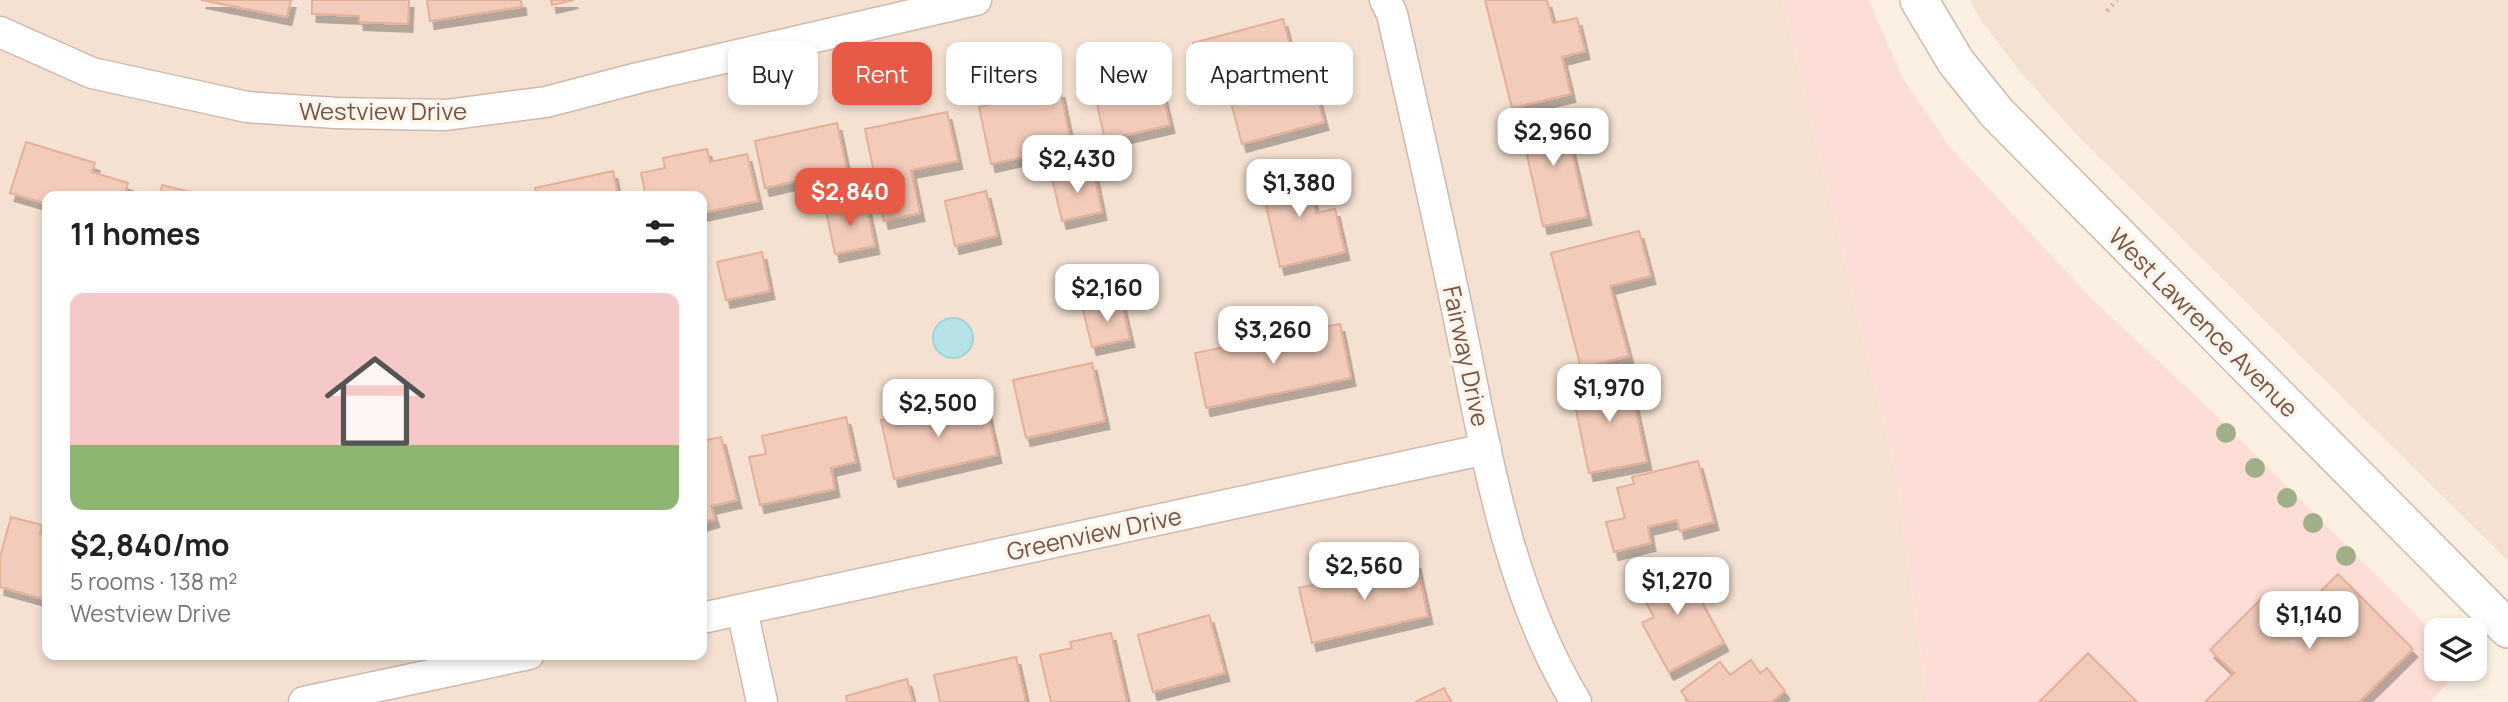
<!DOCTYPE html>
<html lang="en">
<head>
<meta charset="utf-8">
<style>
  body { margin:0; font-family:Manrope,sans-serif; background:#f6f6f6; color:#222; height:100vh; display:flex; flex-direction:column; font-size:26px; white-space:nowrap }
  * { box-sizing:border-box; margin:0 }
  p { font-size:23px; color:#767676 }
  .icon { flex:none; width:38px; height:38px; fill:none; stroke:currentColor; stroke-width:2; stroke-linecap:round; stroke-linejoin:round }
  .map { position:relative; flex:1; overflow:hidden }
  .sheet { position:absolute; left:42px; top:191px; width:665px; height:469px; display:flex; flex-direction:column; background:#fff; border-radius:14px; box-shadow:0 4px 10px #0003 }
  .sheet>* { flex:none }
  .banner { position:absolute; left:728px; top:42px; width:665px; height:63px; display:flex; gap:14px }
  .fabs { position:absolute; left:2424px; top:618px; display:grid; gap:14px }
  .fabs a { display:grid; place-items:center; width:63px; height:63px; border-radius:14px; background:#fff; box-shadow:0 4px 10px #0003; font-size:35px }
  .price { position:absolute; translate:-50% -60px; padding:0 16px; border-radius:14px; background:#fff; color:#222; font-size:23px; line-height:46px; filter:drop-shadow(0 2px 4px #0008) }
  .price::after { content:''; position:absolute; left:50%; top:42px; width:21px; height:16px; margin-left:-10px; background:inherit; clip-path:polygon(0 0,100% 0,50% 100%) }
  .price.current { background:#e75b46; color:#fff }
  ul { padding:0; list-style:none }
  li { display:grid; align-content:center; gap:14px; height:371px; padding:0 28px }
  li span { display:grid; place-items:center; height:217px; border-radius:14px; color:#555 }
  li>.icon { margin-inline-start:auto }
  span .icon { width:126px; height:126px; fill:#fffc; stroke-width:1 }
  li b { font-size:30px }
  h2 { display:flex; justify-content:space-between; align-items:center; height:84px; padding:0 28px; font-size:30px }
  .chip { padding:0 24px; border-radius:14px; background:#fff; box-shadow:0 4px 10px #0003; font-size:24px; line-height:63px }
  .chip.current { background:#e75b46; color:#fff }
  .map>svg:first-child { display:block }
  .residential { fill:#f4e1d1; fill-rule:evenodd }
  .commercial { fill:#fdded6 }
  .water { fill:#b7e3e6; stroke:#9dd4d8; stroke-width:2 }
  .building { fill:#f2cbba; stroke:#e5b09a; stroke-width:2; filter:url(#shadow) }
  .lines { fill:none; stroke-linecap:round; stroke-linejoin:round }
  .minor-casing { stroke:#d0b8ac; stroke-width:33 }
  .tertiary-casing { stroke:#d0b8ac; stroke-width:40 }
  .path { stroke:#d7ae9d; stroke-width:4.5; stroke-dasharray:2 5; stroke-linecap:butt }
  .minor { stroke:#fff; stroke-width:30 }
  .tertiary { stroke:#fff; stroke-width:37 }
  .tree { fill:#a1af89 }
  .labels { text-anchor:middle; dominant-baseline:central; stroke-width:7; stroke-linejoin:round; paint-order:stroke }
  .street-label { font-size:24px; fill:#745449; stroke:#fff4e9 }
</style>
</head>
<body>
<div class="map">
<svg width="2508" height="702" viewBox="0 0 2508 702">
  <defs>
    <filter id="shadow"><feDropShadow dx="4.5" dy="8" stdDeviation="0" flood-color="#0004"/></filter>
  </defs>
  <rect width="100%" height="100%" fill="#fcf0e2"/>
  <g class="residential">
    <path d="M 0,0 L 1782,0 L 1896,475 L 1927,702 L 0,702 ZM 47,196 L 702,196 L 702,654 L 47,654 Z"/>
    <polygon points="1970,0 2508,0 2508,561 2076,134 2022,74 1980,19"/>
  </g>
  <polygon class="commercial" points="1782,0 1869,0 1902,77 1949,146 2092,299 2200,400 2432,631 2436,637 2436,668 2460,669 2430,702 1927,702 1896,475"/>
  <circle class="water" cx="953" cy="338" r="20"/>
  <g class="building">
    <polygon points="201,0 291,0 287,17"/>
    <polygon points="312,0 409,0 408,24 359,22 359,16 312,14"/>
    <polygon points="427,0 521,0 522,7 430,21"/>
    <polygon points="551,0 574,0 552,5"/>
    <polygon points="1485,0 1547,0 1553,23 1577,18 1585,51 1562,57 1571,94 1512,108"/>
    <polygon points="1283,19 1302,91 1315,88 1324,122 1242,144 1227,87 1207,93 1193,43"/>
    <polygon points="1153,54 1170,125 1105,140 1092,82 1120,76 1118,63"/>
    <polygon points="1060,90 1072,147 991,164 979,107"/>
    <polygon points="1562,110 1587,217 1543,226 1519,120"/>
    <polygon points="947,112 958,161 911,170 920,213 884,221 865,129"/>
    <polygon points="837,123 847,170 765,188 755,141"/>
    <polygon points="26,142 95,163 92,172 128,183 124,196 47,196 47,204 10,193"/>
    <polygon points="707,149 710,162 747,154 758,201 702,213 702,196 646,196 641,173 665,168 663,158"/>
    <polygon points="1305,165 1316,213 1335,209 1345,252 1280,267 1259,175"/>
    <polygon points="1093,169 1102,212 1062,221 1052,178"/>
    <polygon points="613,171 618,196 537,196 535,188"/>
    <polygon points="162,185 207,196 160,196"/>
    <polygon points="986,191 997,236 955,246 945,201"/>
    <polygon points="866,203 875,246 835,254 826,211"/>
    <polygon points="1639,231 1651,276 1610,286 1629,356 1581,368 1551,253"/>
    <polygon points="762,252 770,291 726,300 717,262"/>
    <polygon points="1121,301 1130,339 1092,347 1083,310"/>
    <polygon points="1340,324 1351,378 1206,408 1195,353"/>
    <polygon points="1092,363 1105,421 1026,438 1013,380"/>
    <polygon points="1628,374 1647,462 1589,473 1571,386"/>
    <polygon points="985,402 997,455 894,479 881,420 943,406 944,411"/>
    <polygon points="846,417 856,462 831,468 835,489 760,505 749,457 766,454 762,436"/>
    <polygon points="721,437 737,500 711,506 715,519 702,523 702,441"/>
    <polygon points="1698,461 1714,522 1680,531 1677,520 1648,527 1651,543 1614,552 1606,522 1625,518 1617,488 1634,484 1632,477"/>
    <polygon points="11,517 42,525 40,534 47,536 47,600 0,587 0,557"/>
    <polygon points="1679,560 1724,643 1669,672 1642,623 1654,617 1636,584"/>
    <polygon points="1416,561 1428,616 1312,643 1299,588"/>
    <polygon points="2338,574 2413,649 2359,702 2205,702 2234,673 2210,650 2264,596 2290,622"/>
    <polygon points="1209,615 1225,673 1153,692 1138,635"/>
    <polygon points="1111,633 1127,702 1051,702 1040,655 1072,648 1070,642"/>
    <polygon points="2088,653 2137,702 2039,702"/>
    <polygon points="1016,657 1026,702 940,702 934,675"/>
    <polygon points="1751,660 1760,673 1767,668 1785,691 1772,702 1689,702 1681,691 1720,662 1730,675"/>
    <polygon points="907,679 913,702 847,702 846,696"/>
    <polygon points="1444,688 1451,702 1415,702"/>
  </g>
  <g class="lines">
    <defs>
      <g id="minor">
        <path d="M 1385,0 L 1392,14 C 1415,116 1438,217 1459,319 C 1486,449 1506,587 1576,702"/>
        <polyline points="0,32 92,73 247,107 336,113 446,115 546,102 638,78 976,0"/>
        <polyline points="742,610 762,702"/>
        <polyline points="702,618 1486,449"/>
        <polyline points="304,702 529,654"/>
      </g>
      <polyline id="tertiary" points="1919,0 1956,62 1997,113 2508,629"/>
    </defs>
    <use href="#minor" class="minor-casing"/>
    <use href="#tertiary" class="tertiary-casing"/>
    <polyline class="path" points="2107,11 2117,0"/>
    <use href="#minor" class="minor"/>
    <use href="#tertiary" class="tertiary"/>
  </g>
  <g class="tree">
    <circle cx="2226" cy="433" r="10"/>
    <circle cx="2255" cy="468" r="10"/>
    <circle cx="2287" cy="498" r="10"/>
    <circle cx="2313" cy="523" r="10"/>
    <circle cx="2346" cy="556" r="10"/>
  </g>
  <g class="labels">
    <g class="street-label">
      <text x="383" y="110">Westview Drive</text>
      <text transform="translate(2204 322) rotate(45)">West Lawrence Avenue</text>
      <text transform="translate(1467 356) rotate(78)">Fairway Drive</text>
      <text transform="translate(1094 533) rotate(-12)">Greenview Drive</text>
    </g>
  </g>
</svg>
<div class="fabs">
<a><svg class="icon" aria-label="layers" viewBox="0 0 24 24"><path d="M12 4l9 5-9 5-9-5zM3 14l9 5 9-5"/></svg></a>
</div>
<b class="price" style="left:1553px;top:168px">$2,960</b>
<b class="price" style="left:1077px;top:195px">$2,430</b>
<b class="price" style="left:1299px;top:219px">$1,380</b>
<b class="price current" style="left:850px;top:228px">$2,840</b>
<b class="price" style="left:1107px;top:324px">$2,160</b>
<b class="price" style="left:1273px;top:366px">$3,260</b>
<b class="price" style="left:1609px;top:424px">$1,970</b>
<b class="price" style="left:938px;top:439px">$2,500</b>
<b class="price" style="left:1364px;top:602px">$2,560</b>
<b class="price" style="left:1677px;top:617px">$1,270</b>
<b class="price" style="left:2309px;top:651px">$1,140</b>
<div class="banner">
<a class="chip">Buy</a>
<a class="chip current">Rent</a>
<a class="chip">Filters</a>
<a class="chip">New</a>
<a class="chip">Apartment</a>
</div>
<section class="sheet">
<h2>11 homes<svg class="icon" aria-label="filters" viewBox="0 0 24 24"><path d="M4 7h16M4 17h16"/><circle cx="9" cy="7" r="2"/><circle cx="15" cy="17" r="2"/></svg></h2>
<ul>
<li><span style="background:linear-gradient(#f6c9c9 70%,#8fb573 0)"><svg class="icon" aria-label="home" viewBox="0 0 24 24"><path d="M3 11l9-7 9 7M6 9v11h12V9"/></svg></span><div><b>$2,840/mo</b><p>5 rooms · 138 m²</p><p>Westview Drive</p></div></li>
</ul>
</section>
</div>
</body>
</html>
